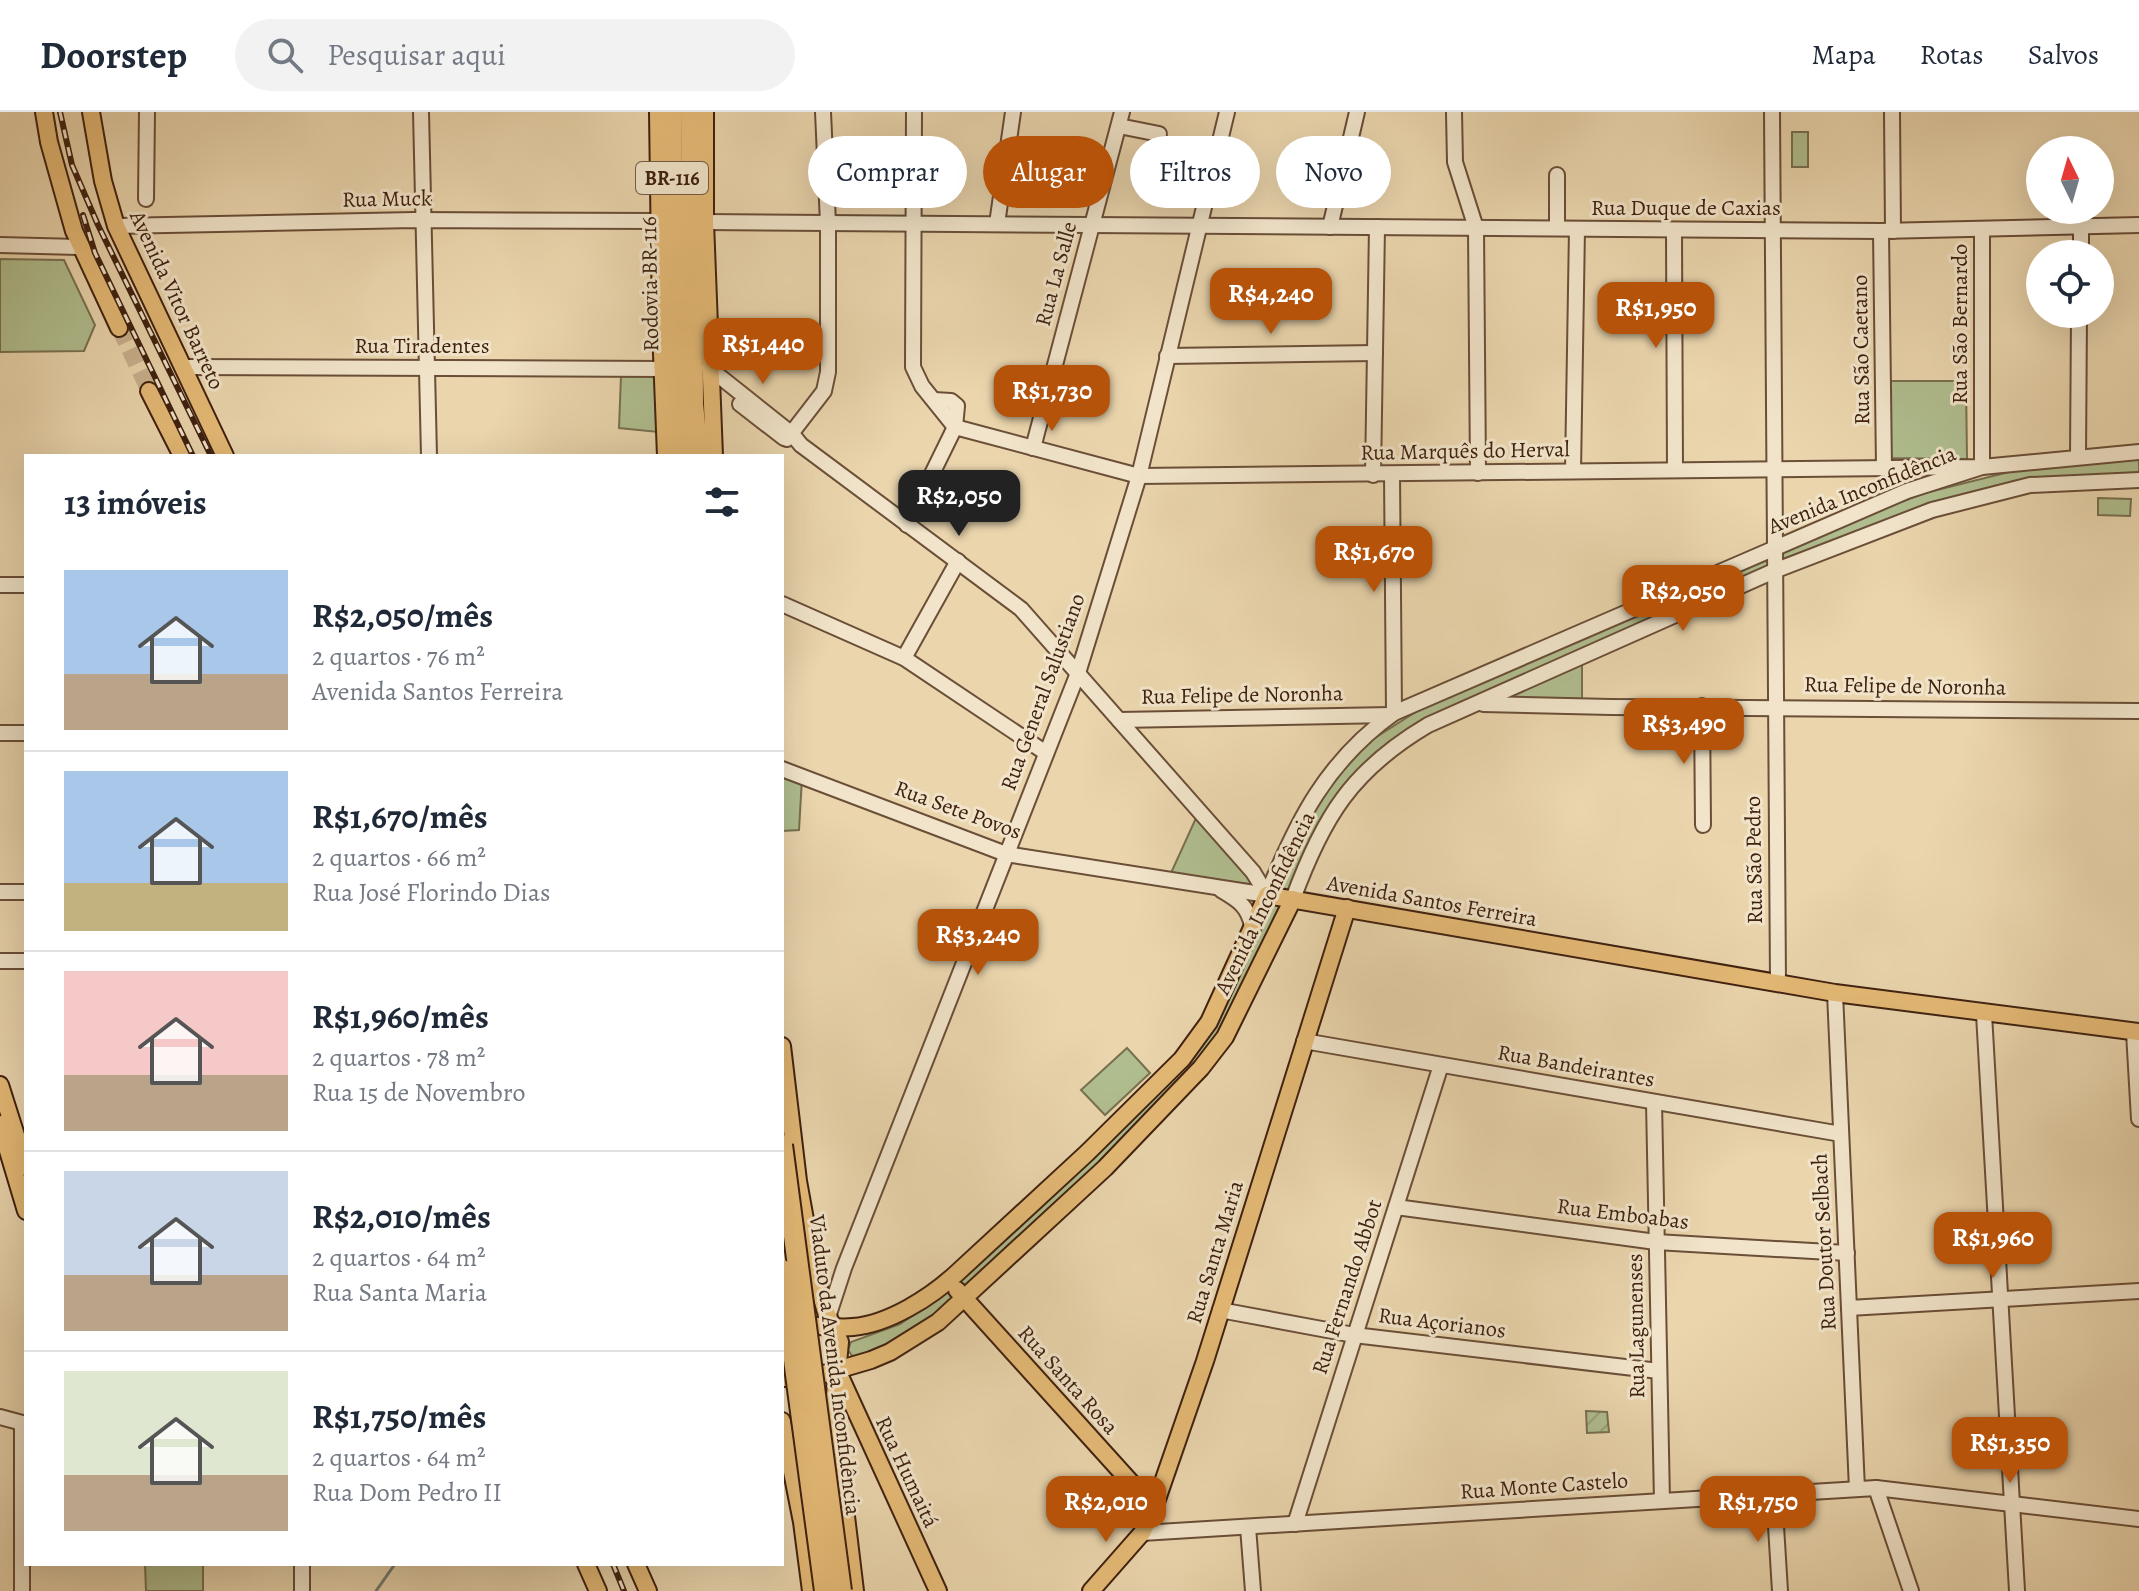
<!DOCTYPE html>
<html lang="pt">
<head>
<meta charset="utf-8">
<style>
  body { margin:0; font-family:Alegreya,serif; background:#f2f2f3; color:#1f2937; height:100vh; display:flex; flex-direction:column; font-size:30px; white-space:nowrap }
  * { box-sizing:border-box; margin:0 }
  p { font-size:26px; color:#747a83 }
  .icon { flex:none; width:44px; height:44px; fill:none; stroke:currentColor; stroke-width:2; stroke-linecap:round; stroke-linejoin:round }
  .map { position:relative; flex:1; overflow:hidden }
  .details { position:absolute; left:24px; top:342px; width:760px; height:1112px; display:flex; flex-direction:column; background:#fff; border-radius:0px; box-shadow:0 8px 32px #0002 }
  .details>* { flex:none }
  .top-card { position:absolute; left:808px; top:24px; width:760px; height:72px; display:flex; gap:16px }
  .needle { width:52px; rotate:355deg }
  .buttons { position:absolute; left:2026px; top:24px; display:grid; gap:16px }
  .buttons a { display:grid; place-items:center; width:88px; height:88px; border-radius:50%; background:#fff; box-shadow:0 8px 32px #0002; font-size:40px }
  .price { position:absolute; translate:-50% -68px; padding:0 18px; border-radius:16px; background:#b45309; color:#fff; font-size:26px; line-height:52px; filter:drop-shadow(0 2px 4px #0008) }
  .price::after { content:''; position:absolute; left:50%; top:48px; width:24px; height:18px; margin-left:-12px; background:inherit; clip-path:polygon(0 0,100% 0,50% 100%) }
  .price.current { background:#222; color:#fff }
  ul { padding:0; list-style:none }
  li { display:flex; align-items:center; gap:24px; height:200px; padding:0 40px }
  li+li { border-top:2px solid #e0e1e3 }
  li span { display:grid; place-items:center; flex:none; width:224px; height:160px; border-radius:0px; color:#555 }
  li>.icon { margin-inline-start:auto }
  span .icon { width:96px; height:96px; fill:#fffc; stroke-width:1 }
  li b { font-size:34px }
  h2 { display:flex; justify-content:space-between; align-items:center; height:96px; padding:0 40px; font-size:34px }
  .tag { padding:0 28px; border-radius:36px; background:#fff; box-shadow:0 8px 32px #0002; font-size:28px; line-height:72px }
  .tag.current { background:#b45309; color:#fff }
  header { display:flex; align-items:center; gap:48px; box-sizing:border-box; height:112px; padding:0 40px; background:#fff; border-bottom:2px solid #e0e1e3 }
  header strong { font-size:38px }
  nav { display:flex; gap:44px; margin-inline-start:auto; font-size:28px }
  .search { width:560px; height:72px; background:#f2f2f3; display:flex; align-items:center; gap:20px; box-sizing:border-box; padding:0 28px; border-radius:44px; color:#747a83; font-size:30px }
  .map>svg:first-child { display:block }
  .park { fill:#b0be8f; stroke:#787050; stroke-width:2 }
  .garden { fill:url(#garden-furrows); stroke:#787050; stroke-width:2 }
  .lines { fill:none; stroke-linecap:round; stroke-linejoin:round }
  .stream { stroke:#747c6f; stroke-width:3 }
  .major-tunnel { stroke:#c8b18e; stroke-width:16; stroke-dasharray:16 8; stroke-linecap:butt }
  .minor-casing { stroke:#6a4e37; stroke-width:18 }
  .major-casing { stroke:#3f2110; stroke-width:20 }
  .highway-casing { stroke:#3f2110; stroke-width:24 }
  .minor { stroke:#f1e4ca; stroke-width:14 }
  .major { stroke:#e5ba76; stroke-width:16 }
  .highway { stroke:#e5ba76; stroke-width:20 }
  .rail-casing { stroke:#3f2110; stroke-width:6 }
  .rail { stroke:#f1e4ca; stroke-width:3; stroke-dasharray:9; stroke-linecap:butt }
  .highway-bridge-casing { stroke:#3f2110; stroke-width:24; stroke-linecap:butt }
  .highway-bridge { stroke:#e5ba76; stroke-width:20 }
  .labels { text-anchor:middle; dominant-baseline:central; stroke-width:6; stroke-linejoin:round; paint-order:stroke }
  .shield { fill:#f1e4ca; stroke:#745c48; stroke-width:2 }
  .shield-label { font-size:20px; font-weight:bold; fill:#3f2110 }
  .street-label { font-size:22px; fill:#3f2110; stroke:#f1e4ca }
</style>
</head>
<body>
<header>
<strong>Doorstep</strong>
<div class="search"><svg class="icon" aria-label="search" viewBox="0 0 24 24"><circle cx="10" cy="10" r="6"/><path d="M15 15l6 6"/></svg>Pesquisar aqui</div>
<nav><a>Mapa</a><a>Rotas</a><a>Salvos</a></nav>
</header>
<div class="map">
<svg width="2139" height="1479" viewBox="0 0 2139 1479">
  <defs>
    <pattern id="garden-furrows" width="10" height="10" patternUnits="userSpaceOnUse" patternTransform="scale(2)"><rect width="10" height="10" fill="#b0be8f"/><path d="M-1 1l2-2M0 10L10 0M9 11l2-2" fill="none" stroke="#98a37a"/></pattern>
  </defs>
  <rect width="100%" height="100%" fill="#ead5ad"/>
  <filter id="stains"><feTurbulence type="fractalNoise" baseFrequency=".0025" numOctaves="4"/><feColorMatrix values="0 0 0 0 .2 0 0 0 0 .09 0 0 0 0 .02 0 0 0 .5 -.17"/></filter>
  <radialGradient id="worn" r=".72"><stop offset=".6" stop-color="#630" stop-opacity="0"/><stop offset="1" stop-color="#630" stop-opacity=".3"/></radialGradient>
  <g class="park">
    <rect x="1792" y="20" width="16" height="35"/>
    <polygon points="0,147 64,148 95,213 84,239 0,240"/>
    <polygon points="653,263 658,267 658,320 619,316 621,264"/>
    <polygon points="1888,269 1966,269 1967,347 1889,346"/>
    <polygon points="2139,346 2139,362 1988,379 1429,609 1342,681 1224,921 1103,1052 936,1207 878,1238 853,1245 848,1238 851,1230 900,1212 919,1199 1184,952 1307,704 1335,664 1367,631 1422,596 1877,399 1925,381 2029,355"/>
    <polygon points="2098,386 2131,387 2130,404 2098,403"/>
    <polygon points="1582,550 1582,589 1500,586"/>
    <polygon points="782,660 802,666 799,718 782,719"/>
    <polygon points="1196,706 1255,773 1171,761"/>
    <polygon points="1127,936 1150,961 1105,1003 1081,978"/>
    <polygon points="145,1452 203,1452 203,1479 146,1479"/>
  </g>
  <polygon class="garden" points="1586,1299 1607,1300 1609,1320 1587,1321"/>
  <g class="lines">
    <polyline class="stream" points="376,1479 395,1452"/>
    <polyline class="major-tunnel" points="119,216 149,279"/>
    <defs>
      <g id="minor">
        <polyline points="421,0 429,344"/>
        <polyline points="914,0 913,255 922,274 955,315"/>
        <polyline points="1454,0 1455,50 1476,116 1478,361"/>
        <polyline points="1772,0 1778,871"/>
        <polyline points="1892,0 1893,119"/>
        <polyline points="1119,14 1159,22"/>
        <polyline points="1557,63 1557,116"/>
        <polyline points="146,87 147,0"/>
        <polyline points="705,110 1881,119 2139,113"/>
        <polyline points="997,112 1013,0"/>
        <polyline points="116,114 414,108 659,109"/>
        <polyline points="1330,115 1357,0"/>
        <polyline points="1674,118 1675,358"/>
        <polyline points="1881,119 1884,356"/>
        <polyline points="0,133 79,135"/>
        <polyline points="2081,142 2081,114"/>
        <polyline points="1167,244 1375,241"/>
        <polyline points="183,255 662,257"/>
        <polyline points="709,256 792,322 801,333 1021,497 1253,760 1267,783"/>
        <polyline points="740,292 784,326"/>
        <polyline points="955,315 1139,364 1982,355 1982,117"/>
        <polyline points="787,327 824,279 828,260 828,111 823,0"/>
        <polyline points="1033,336 1122,0"/>
        <polyline points="2078,345 2079,202"/>
        <polyline points="1573,359 1577,117"/>
        <polyline points="1392,362 1394,601"/>
        <polyline points="1373,363 1377,115"/>
        <polyline points="907,413 955,315 957,294 951,289 934,288"/>
        <polyline points="0,473 26,473"/>
        <polyline points="782,492 904,546 1046,641"/>
        <polyline points="904,546 958,449"/>
        <polyline points="1483,592 1611,595 2139,599"/>
        <polyline points="1702,594 1703,713"/>
        <polyline points="1119,608 1391,603"/>
        <polyline points="0,621 26,621"/>
        <polyline points="782,657 1006,742 1267,783"/>
        <path d="M 1221,778 C 1238,788 1248,794 1252,814"/>
        <polyline points="0,780 26,780"/>
        <path d="M 1267,783 C 1297,708 1327,649 1394,601 L 1907,379 L 1982,355 L 2139,340"/>
        <path d="M 1293,787 C 1323,705 1352,658 1428,613 L 1774,459 L 1932,398 L 2030,373 L 2139,368"/>
        <polyline points="0,849 26,849"/>
        <polyline points="1835,881 1857,1377"/>
        <polyline points="1984,902 2017,1479"/>
        <polyline points="2134,920 2139,1007"/>
        <polyline points="1304,929 1841,1022"/>
        <polyline points="1654,990 1662,1389"/>
        <polyline points="1396,1095 1656,1130 1847,1141"/>
        <polyline points="1849,1196 2139,1179"/>
        <polyline points="1220,1198 1354,1223 1659,1259"/>
        <polyline points="828,1205 844,1156 1078,561 1139,364 1227,0"/>
        <polyline points="0,1305 26,1312"/>
        <polyline points="22,1311 22,1479"/>
        <polyline points="1876,1376 1911,1479"/>
        <polyline points="1774,1382 1780,1479"/>
        <polyline points="1295,1412 1441,953"/>
        <polyline points="1248,1415 1253,1479"/>
        <polyline points="1142,1421 1876,1376 2139,1407"/>
        <polyline points="302,1452 302,1479"/>
      </g>
      <g id="major">
        <polyline points="44,0 49,30 74,119 119,216"/>
        <polyline points="91,0 103,69 116,114 225,344"/>
        <polyline points="658,0 661,217 666,344"/>
        <polyline points="705,0 705,110 714,344"/>
        <polyline points="149,279 182,344"/>
        <polyline points="782,934 798,1069 815,1163 826,1200 840,1230 835,1283 835,1313 855,1479"/>
        <polyline points="0,973 26,1055"/>
        <polyline points="0,1012 26,1099"/>
        <polyline points="957,1178 1154,1396"/>
        <path d="M 797,1214 C 816,1212 834,1217 853,1215 C 889,1212 931,1185 957,1161 L 1087,1041 L 1182,947 L 1209,910 L 1267,783 L 1835,881 L 2139,920"/>
        <polyline points="838,1260 938,1479"/>
        <polyline points="782,1266 810,1266 871,1248 890,1240 938,1210 1105,1056 1201,956 1225,925 1293,787"/>
        <polyline points="782,1309 802,1410 811,1479"/>
        <polyline points="586,1452 598,1479"/>
        <polyline points="636,1452 648,1479"/>
        <polyline points="1091,1479 1142,1421 1154,1396 1205,1249 1347,796"/>
      </g>
      <g id="highway">
        <polyline points="671,0 675,291 679,344"/>
        <polyline points="691,0 693,292 698,344"/>
      </g>
    </defs>
    <use href="#minor" class="minor-casing"/>
    <use href="#major" class="major-casing"/>
    <use href="#highway" class="highway-casing"/>
    <use href="#minor" class="minor"/>
    <use href="#major" class="major"/>
    <use href="#highway" class="highway"/>
    <defs>
      <g id="rail">
        <polyline points="60,0 72,53 98,113 211,344"/>
        <polyline points="83,103 95,141 193,344"/>
        <polyline points="613,1452 624,1479"/>
      </g>
    </defs>
    <use href="#rail" class="rail-casing"/>
    <use href="#rail" class="rail"/>
    <defs>
      <g id="highway-bridge">
        <polyline points="782,1033 841,1479"/>
        <polyline points="782,1158 825,1479"/>
      </g>
    </defs>
    <use href="#highway-bridge" class="highway-bridge-casing"/>
    <use href="#highway-bridge" class="highway-bridge"/>
  </g>
  <g class="labels">
    <rect class="shield" x="636" y="50" width="72" height="32" rx="6"/>
    <g class="shield-label">
      <text x="672" y="66">BR-116</text>
    </g>
    <g class="street-label">
      <text transform="translate(387 87) rotate(-1)">Rua Muck</text>
      <text x="1686" y="96">Rua Duque de Caxias</text>
      <text transform="translate(1056 162) rotate(-75)">Rua La Salle</text>
      <text transform="translate(650 172) rotate(-91)">Rodovia BR-116</text>
      <text transform="translate(177 188) rotate(65)">Avenida Vitor Barreto</text>
      <text transform="translate(1960 212) rotate(-90)">Rua São Bernardo</text>
      <text x="422" y="234">Rua Tiradentes</text>
      <text transform="translate(1861 238) rotate(-91)">Rua São Caetano</text>
      <text transform="translate(1465 339) rotate(-1)">Rua Marquês do Herval</text>
      <text transform="translate(1862 378) rotate(-22)">Avenida Inconfidência</text>
      <text transform="translate(1905 574) rotate(1)">Rua Felipe de Noronha</text>
      <text transform="translate(1043 580) rotate(-70)">Rua General Salustiano</text>
      <text transform="translate(1242 583) rotate(-1)">Rua Felipe de Noronha</text>
      <text transform="translate(958 698) rotate(20)">Rua Sete Povos</text>
      <text transform="translate(1754 748) rotate(-91)">Rua São Pedro</text>
      <text transform="translate(1432 789) rotate(10)">Avenida Santos Ferreira</text>
      <text transform="translate(1265 791) rotate(-64)">Avenida Inconfidência</text>
      <text transform="translate(1576 954) rotate(10)">Rua Bandeirantes</text>
      <text transform="translate(1623 1102) rotate(7)">Rua Emboabas</text>
      <text transform="translate(1824 1130) rotate(-93)">Rua Doutor Selbach</text>
      <text transform="translate(1215 1140) rotate(-73)">Rua Santa Maria</text>
      <text transform="translate(1347 1175) rotate(-72)">Rua Fernando Abbot</text>
      <text transform="translate(1442 1211) rotate(7)">Rua Açorianos</text>
      <text transform="translate(1636 1214) rotate(-91)">Rua Lagunenses</text>
      <text transform="translate(835 1253) rotate(83)">Viaduto da Avenida Inconfidência</text>
      <text transform="translate(1068 1268) rotate(48)">Rua Santa Rosa</text>
      <text transform="translate(907 1360) rotate(65)">Rua Humaitá</text>
      <text transform="translate(1544 1374) rotate(-4)">Rua Monte Castelo</text>
    </g>
  </g>
  <rect width="100%" height="100%" filter="url(#stains)"/>
  <rect width="100%" height="100%" fill="url(#worn)"/>
</svg>
<div class="buttons">
<a><svg class="needle" viewBox="-14 -14 28 28"><path d="M0-13l5 13h-10z" fill="#e53935"/><path d="M0 13l5-13h-10z" fill="#747a83"/></svg></a>
<a><svg class="icon" aria-label="locate" viewBox="0 0 24 24"><circle cx="12" cy="12" r="6"/><path d="M12 2v4M12 18v4M2 12h4M18 12h4"/></svg></a>
</div>
<b class="price" style="left:1271px;top:224px">R$4,240</b>
<b class="price" style="left:1656px;top:238px">R$1,950</b>
<b class="price" style="left:763px;top:274px">R$1,440</b>
<b class="price" style="left:1052px;top:321px">R$1,730</b>
<b class="price current" style="left:959px;top:426px">R$2,050</b>
<b class="price" style="left:1374px;top:482px">R$1,670</b>
<b class="price" style="left:1683px;top:521px">R$2,050</b>
<b class="price" style="left:1684px;top:654px">R$3,490</b>
<b class="price" style="left:978px;top:865px">R$3,240</b>
<b class="price" style="left:1993px;top:1168px">R$1,960</b>
<b class="price" style="left:2010px;top:1373px">R$1,350</b>
<b class="price" style="left:1106px;top:1432px">R$2,010</b>
<b class="price" style="left:1758px;top:1432px">R$1,750</b>
<div class="top-card">
<a class="tag">Comprar</a>
<a class="tag current">Alugar</a>
<a class="tag">Filtros</a>
<a class="tag">Novo</a>
</div>
<section class="details">
<h2>13 imóveis<svg class="icon" aria-label="filters" viewBox="0 0 24 24"><path d="M4 7h16M4 17h16"/><circle cx="9" cy="7" r="2"/><circle cx="15" cy="17" r="2"/></svg></h2>
<ul>
<li><span style="background:linear-gradient(#a9c7e8 65%,#b9a48a 0)"><svg class="icon" aria-label="home" viewBox="0 0 24 24"><path d="M3 11l9-7 9 7M6 9v11h12V9"/></svg></span><div><b>R$2,050/mês</b><p>2 quartos · 76 m²</p><p>Avenida Santos Ferreira</p></div></li>
<li><span style="background:linear-gradient(#a9c7e8 70%,#c2b280 0)"><svg class="icon" aria-label="home" viewBox="0 0 24 24"><path d="M3 11l9-7 9 7M6 9v11h12V9"/></svg></span><div><b>R$1,670/mês</b><p>2 quartos · 66 m²</p><p>Rua José Florindo Dias</p></div></li>
<li><span style="background:linear-gradient(#f6c9c9 65%,#b9a48a 0)"><svg class="icon" aria-label="home" viewBox="0 0 24 24"><path d="M3 11l9-7 9 7M6 9v11h12V9"/></svg></span><div><b>R$1,960/mês</b><p>2 quartos · 78 m²</p><p>Rua 15 de Novembro</p></div></li>
<li><span style="background:linear-gradient(#c9d6e8 65%,#b9a48a 0)"><svg class="icon" aria-label="home" viewBox="0 0 24 24"><path d="M3 11l9-7 9 7M6 9v11h12V9"/></svg></span><div><b>R$2,010/mês</b><p>2 quartos · 64 m²</p><p>Rua Santa Maria</p></div></li>
<li><span style="background:linear-gradient(#dfe7d0 65%,#b9a48a 0)"><svg class="icon" aria-label="home" viewBox="0 0 24 24"><path d="M3 11l9-7 9 7M6 9v11h12V9"/></svg></span><div><b>R$1,750/mês</b><p>2 quartos · 64 m²</p><p>Rua Dom Pedro II</p></div></li>
</ul>
</section>
</div>
</body>
</html>
